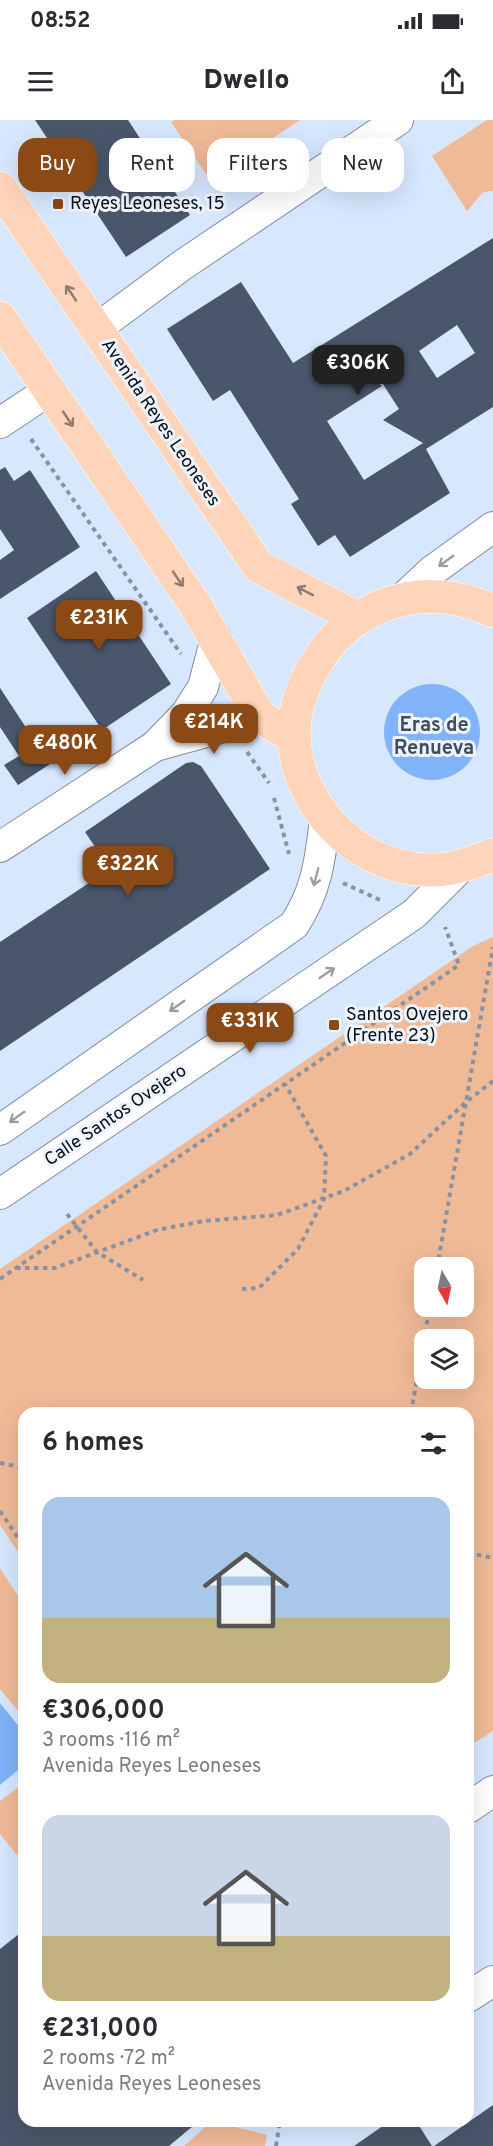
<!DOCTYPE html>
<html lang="en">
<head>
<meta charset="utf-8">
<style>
  body { margin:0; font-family:Overpass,sans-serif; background:#f2f2f3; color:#2b2b33; height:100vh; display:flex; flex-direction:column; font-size:22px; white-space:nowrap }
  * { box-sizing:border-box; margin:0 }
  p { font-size:20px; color:#7c7c81 }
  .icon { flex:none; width:33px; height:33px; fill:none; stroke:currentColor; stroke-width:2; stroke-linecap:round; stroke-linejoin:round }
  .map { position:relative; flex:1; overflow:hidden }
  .side { position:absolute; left:18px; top:1287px; width:456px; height:720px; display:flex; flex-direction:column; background:#fff; border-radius:18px; box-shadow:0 6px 24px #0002 }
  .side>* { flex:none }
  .top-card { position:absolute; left:18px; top:18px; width:458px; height:54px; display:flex; gap:12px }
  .needle { width:39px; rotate:171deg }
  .fabs { position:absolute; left:414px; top:1137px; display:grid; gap:12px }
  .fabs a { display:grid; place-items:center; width:60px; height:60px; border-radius:12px; background:#fff; box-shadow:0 6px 24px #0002; font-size:30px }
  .price { position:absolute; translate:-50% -51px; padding:0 14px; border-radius:12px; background:#8a4915; color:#fff; font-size:20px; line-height:39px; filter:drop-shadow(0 2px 3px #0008) }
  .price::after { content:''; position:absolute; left:50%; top:36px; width:18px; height:14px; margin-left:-9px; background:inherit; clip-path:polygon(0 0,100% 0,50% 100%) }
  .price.active { background:#222; color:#fff }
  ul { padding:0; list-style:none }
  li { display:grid; align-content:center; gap:12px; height:318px; padding:0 24px }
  li span { display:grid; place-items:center; height:186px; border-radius:18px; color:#555 }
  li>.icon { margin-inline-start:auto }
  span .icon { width:108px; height:108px; fill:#fffc; stroke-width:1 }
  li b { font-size:26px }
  h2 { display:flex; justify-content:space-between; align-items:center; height:72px; padding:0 24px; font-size:26px }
  .pill { padding:0 21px; border-radius:18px; background:#fff; box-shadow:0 6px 24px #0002; font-size:21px; line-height:54px }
  .pill.active { background:#8a4915; color:#fff }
  .status { display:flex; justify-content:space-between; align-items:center; height:42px; padding:0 30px; background:#fff; direction:ltr }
  .status svg { height:16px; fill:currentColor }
  header { display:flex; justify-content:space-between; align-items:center; height:78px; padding:0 24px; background:#fff; font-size:27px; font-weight:800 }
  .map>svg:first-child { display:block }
  .green { fill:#f0ba97; fill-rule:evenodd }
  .water { fill:#81b3f8 }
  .building { fill:#4a576a; fill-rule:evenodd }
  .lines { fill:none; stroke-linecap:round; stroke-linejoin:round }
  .street-casing { stroke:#7e8da1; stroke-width:32 }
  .primary-casing { stroke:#fff; stroke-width:34 }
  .path { stroke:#8793a4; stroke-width:4; stroke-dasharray:4.5 4.5; stroke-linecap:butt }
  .street { stroke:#fff; stroke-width:30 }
  .primary { stroke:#fed5ba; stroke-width:33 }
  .oneway { stroke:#8f7b70 }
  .oneway2 { stroke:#9c9fa1 }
  .poi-dot { fill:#8a4915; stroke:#edf4fd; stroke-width:2 }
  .labels { text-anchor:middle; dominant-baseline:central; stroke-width:6; stroke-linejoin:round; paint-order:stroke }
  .poi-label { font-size:18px; fill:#080e15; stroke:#edf4fd; text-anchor:start }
  .street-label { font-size:18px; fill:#080e15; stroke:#edf4fd }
  .neighbourhood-label { font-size:20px; font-weight:bold; fill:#414e61; stroke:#edf4fd }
</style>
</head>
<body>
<div class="status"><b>08:52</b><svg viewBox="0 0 49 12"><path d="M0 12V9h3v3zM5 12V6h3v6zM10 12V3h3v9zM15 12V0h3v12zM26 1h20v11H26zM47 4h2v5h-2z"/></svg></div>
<header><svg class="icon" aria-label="menu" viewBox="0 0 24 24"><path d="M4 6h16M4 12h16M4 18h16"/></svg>Dwello<svg class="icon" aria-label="share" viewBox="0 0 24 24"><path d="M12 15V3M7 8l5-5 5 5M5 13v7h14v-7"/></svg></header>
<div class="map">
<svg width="493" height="2026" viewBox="0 0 493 2026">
  <rect width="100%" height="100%" fill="#d7e7fe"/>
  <g class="green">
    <polygon points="174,0 300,0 210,60 171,2"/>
    <polygon points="487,0 493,0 493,71 483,72 467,91 432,36"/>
    <path d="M 493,817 L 493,1611 L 468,1627 L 468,1293 L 24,1293 L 24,1441 L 0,1405 L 0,1149 L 473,826 ZM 424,1148 L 464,1148 L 464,1186 L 424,1186 ZM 424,1220 L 464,1220 L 464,1258 L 424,1258 Z"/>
    <polygon points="0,1448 24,1485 24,1598 0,1569"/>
    <polygon points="24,1663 24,1744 0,1714 0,1681"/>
    <polygon points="212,2001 267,2015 265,2026 184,2026"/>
  </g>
  <g class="water">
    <circle cx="432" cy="612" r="48"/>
    <polygon points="0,1583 24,1613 24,1645 0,1665"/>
  </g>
  <g class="building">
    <polygon points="35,0 128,0 190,95 126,137"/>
    <path d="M 493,118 L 493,287 L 426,329 L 450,373 L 350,437 L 335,415 L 318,426 L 291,384 L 299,379 L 230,270 L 213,281 L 167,209 L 241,162 L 293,243 ZM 457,205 L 475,233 L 437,258 L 419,231 ZM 377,255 L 399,289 L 383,300 L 423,323 L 364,360 L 327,301 L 382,266 L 372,256 Z"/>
    <polygon points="5,347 14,361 30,350 80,427 0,479 0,440 14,430 0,409 0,350"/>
    <polygon points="96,451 171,564 102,610 27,498"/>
    <polygon points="0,568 50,644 18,665 4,645 19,636 0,607"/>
    <polygon points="193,642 201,646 270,749 0,931 0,822 110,749 85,712 186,643"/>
    <polygon points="24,1810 24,2001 199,2001 169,2026 0,2026 0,1829"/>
    <polygon points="493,1985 493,2026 434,2026"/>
    <polygon points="390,2001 416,2001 432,2026 354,2026"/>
  </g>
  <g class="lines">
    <defs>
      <g id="street">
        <polyline points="96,209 184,144 398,0"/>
        <polyline points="0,303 48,271"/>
        <polyline points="402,479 432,451 493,407"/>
        <polyline points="155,626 260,597"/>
        <polyline points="0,727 155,626 186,594 203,567 216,518"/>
        <path d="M 0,1010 L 294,805 C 317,770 320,740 325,700"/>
        <polyline points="0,1074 414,794 461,747"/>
        <polyline points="468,1688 493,1671"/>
        <polyline points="468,1877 493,1861"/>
      </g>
      <g id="primary">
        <polyline points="0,68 259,447 357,498"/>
        <polyline points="0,198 196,486 260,597 294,617"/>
        <path d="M 493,491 C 423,458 347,483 311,552 C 301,571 293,595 294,617 C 297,686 357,748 427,750 C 450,751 472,743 493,735"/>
      </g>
    </defs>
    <use href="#street" class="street-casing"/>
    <use href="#primary" class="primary-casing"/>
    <g class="path">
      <polyline points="31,319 181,534"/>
      <polyline points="247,632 269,663"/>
      <polyline points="274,678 289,734"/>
      <polyline points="343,763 380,780"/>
      <polyline points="67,1094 97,1132 143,1160"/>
      <polyline points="16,1148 55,1148 157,1110 204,1101 277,1095 344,1071 410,1034 466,982 493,961"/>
      <polyline points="437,1148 493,827"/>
      <polyline points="0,1159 459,845 445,807"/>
      <polyline points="242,1169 259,1168 298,1129 324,1079 326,1036 285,964"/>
      <polyline points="411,1293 430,1186"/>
      <polyline points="0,1343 24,1348"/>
      <polyline points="0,1391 24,1427"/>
      <polyline points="468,1433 493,1438"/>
      <polyline points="276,2026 280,2001"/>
    </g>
    <use href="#street" class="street"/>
    <use href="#primary" class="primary"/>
  </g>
  <defs><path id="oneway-shaft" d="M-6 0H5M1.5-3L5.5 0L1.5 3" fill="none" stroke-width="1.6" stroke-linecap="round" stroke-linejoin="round" transform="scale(1.5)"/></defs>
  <g class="oneway">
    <use href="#oneway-shaft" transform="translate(71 173) rotate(-124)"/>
    <use href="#oneway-shaft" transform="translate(68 299) rotate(56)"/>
    <use href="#oneway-shaft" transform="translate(178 459) rotate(56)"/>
    <use href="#oneway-shaft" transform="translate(305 471) rotate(-153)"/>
  </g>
  <g class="oneway2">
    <use href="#oneway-shaft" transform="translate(446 441) rotate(144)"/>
    <use href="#oneway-shaft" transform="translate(316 757) rotate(105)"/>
    <use href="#oneway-shaft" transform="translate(327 853) rotate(-34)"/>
    <use href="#oneway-shaft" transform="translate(177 886) rotate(145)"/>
    <use href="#oneway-shaft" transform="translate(17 997) rotate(145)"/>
  </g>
  <g class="poi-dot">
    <rect x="52" y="78" width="12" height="12" rx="3"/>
    <rect x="328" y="899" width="12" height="12" rx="3"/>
  </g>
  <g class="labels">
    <g class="poi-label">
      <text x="70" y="84">Reyes Leoneses, 15</text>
      <text x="346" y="895">Santos Ovejero<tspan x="346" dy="21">(Frente 23)</tspan></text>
    </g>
    <g class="street-label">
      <text transform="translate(160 303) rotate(56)">Avenida Reyes Leoneses</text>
      <text transform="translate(116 996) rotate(-34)">Calle Santos Ovejero</text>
    </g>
    <g class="neighbourhood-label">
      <text x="434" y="606">Eras de<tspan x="434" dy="23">Renueva</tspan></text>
    </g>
  </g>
</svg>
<div class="fabs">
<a><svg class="needle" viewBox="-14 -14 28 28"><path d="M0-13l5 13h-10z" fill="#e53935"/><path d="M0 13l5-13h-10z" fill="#7c7c81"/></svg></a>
<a><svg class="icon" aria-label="layers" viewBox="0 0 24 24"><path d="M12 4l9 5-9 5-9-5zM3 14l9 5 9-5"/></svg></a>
</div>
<b class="price active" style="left:358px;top:276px">€306K</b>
<b class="price" style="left:99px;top:531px">€231K</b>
<b class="price" style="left:214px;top:635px">€214K</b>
<b class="price" style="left:65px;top:656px">€480K</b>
<b class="price" style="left:128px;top:777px">€322K</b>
<b class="price" style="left:250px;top:934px">€331K</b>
<div class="top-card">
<a class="pill active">Buy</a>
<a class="pill">Rent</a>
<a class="pill">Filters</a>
<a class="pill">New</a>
</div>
<section class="side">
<h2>6 homes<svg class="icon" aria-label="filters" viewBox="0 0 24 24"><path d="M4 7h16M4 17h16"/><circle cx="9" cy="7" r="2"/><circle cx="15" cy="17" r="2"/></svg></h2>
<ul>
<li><span style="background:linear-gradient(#a9c7e8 65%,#c2b280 0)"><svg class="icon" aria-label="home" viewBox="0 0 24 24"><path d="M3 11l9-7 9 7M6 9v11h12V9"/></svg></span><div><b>€306,000</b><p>3 rooms · 116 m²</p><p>Avenida Reyes Leoneses</p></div></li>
<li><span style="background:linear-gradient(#c9d6e8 65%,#c2b280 0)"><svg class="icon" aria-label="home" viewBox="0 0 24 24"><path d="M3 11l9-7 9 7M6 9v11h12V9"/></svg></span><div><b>€231,000</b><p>2 rooms · 72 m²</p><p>Avenida Reyes Leoneses</p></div></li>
</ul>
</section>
</div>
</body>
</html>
